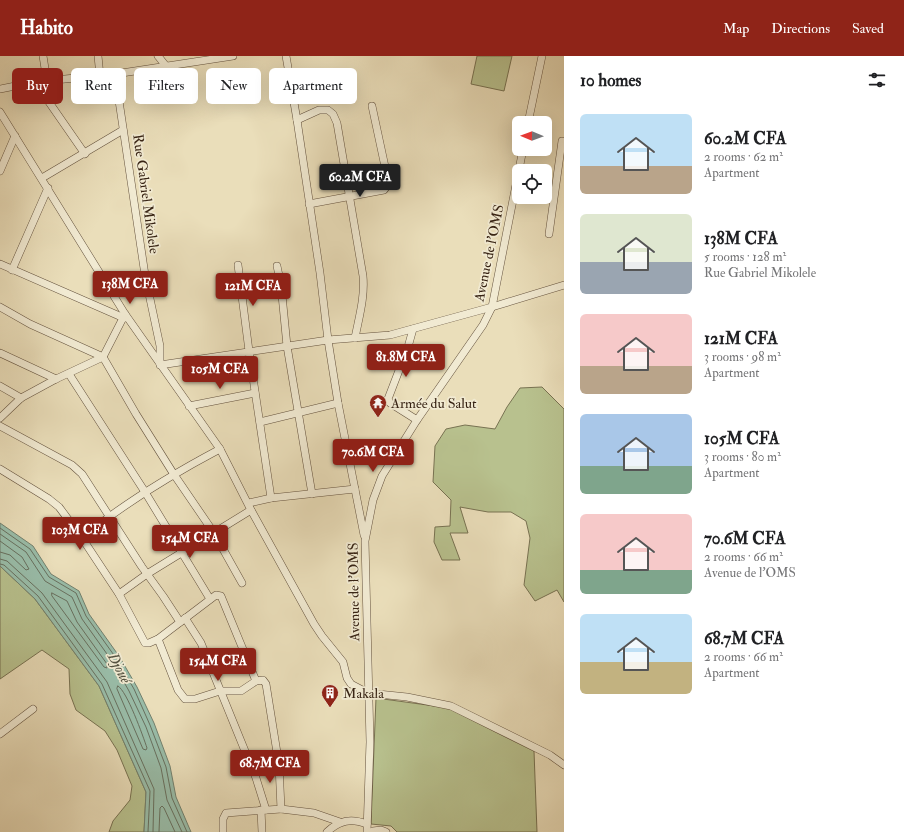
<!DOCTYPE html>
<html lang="en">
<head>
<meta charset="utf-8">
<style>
  body { margin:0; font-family:"IM FELL Double Pica",serif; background:#f6f6f6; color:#202124; height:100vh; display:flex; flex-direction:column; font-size:15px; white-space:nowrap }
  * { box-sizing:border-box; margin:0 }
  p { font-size:13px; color:#757577 }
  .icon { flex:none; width:22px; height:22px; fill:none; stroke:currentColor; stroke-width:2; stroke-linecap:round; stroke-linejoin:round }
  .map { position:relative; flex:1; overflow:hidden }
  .panel { display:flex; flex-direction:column; background:#fff; width:340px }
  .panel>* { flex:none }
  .banner { position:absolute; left:12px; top:12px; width:380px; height:36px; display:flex; gap:8px }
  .needle { width:26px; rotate:271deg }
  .controls { position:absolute; left:512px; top:60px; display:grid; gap:8px }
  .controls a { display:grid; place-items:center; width:40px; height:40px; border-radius:6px; background:#fff; box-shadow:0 4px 16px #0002; font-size:20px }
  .price { position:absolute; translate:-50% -34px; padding:0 9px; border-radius:4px; background:#8f2418; color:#fff; font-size:13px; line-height:26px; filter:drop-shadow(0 1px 2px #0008) }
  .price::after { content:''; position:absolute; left:50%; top:24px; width:12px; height:9px; margin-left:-6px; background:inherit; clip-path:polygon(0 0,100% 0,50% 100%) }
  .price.selected { background:#222; color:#fff }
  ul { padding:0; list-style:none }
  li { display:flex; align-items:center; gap:12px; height:100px; padding:0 16px }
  li span { display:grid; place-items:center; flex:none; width:112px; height:80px; border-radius:6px; color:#555 }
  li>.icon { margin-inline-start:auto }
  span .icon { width:48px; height:48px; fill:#fffc; stroke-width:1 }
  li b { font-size:17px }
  h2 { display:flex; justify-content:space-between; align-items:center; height:48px; padding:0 16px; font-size:17px }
  .chip { padding:0 14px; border-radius:6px; background:#fff; box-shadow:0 4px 16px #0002; font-size:14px; line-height:36px }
  .chip.selected { background:#8f2418; color:#fff }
  header { display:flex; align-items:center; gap:24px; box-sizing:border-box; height:56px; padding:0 20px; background:#8f2418; color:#fff }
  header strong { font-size:19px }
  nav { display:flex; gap:22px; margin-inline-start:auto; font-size:14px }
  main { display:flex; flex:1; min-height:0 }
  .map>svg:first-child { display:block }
  .green { fill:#b8c18e; stroke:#787252 }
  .water { fill:#99bda9; stroke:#72806e }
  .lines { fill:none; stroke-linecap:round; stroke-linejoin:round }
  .shore { stroke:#68705f; stroke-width:1 }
  .minor-casing { stroke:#64523e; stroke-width:8 }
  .minor { stroke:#f1ead2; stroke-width:7 }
  .labels { text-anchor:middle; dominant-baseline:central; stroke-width:3.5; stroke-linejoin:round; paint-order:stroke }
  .street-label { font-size:14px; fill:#382415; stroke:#f1ead2 }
  .poi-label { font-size:14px; fill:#382415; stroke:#f1ead2; text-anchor:start }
  .water-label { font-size:15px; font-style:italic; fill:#555241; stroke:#f1ead2 }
</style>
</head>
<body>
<header>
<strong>Habito</strong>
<nav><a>Map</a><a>Directions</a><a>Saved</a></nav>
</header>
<main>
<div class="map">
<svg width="564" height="776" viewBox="0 0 564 776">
  <rect width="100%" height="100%" fill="#eadeba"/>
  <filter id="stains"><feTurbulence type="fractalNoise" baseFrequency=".005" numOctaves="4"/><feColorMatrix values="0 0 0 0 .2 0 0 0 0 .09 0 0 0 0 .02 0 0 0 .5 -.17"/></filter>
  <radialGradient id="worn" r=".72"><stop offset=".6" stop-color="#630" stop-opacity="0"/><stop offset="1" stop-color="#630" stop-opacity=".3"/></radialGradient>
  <g class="green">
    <polygon points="477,0 512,0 504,35 471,28"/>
    <polygon points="542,331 564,353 564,546 557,534 535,545 524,529 530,482 526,465 511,456 488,456 460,451 468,477 450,477 460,504 442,504 434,486 435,471 450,470 451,444 433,426 435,390 446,373 465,369 495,373 507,351 520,332"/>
    <polygon points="0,510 35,543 99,630 146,736 144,776 109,776 113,765 130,744 132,730 117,694 105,675 76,654 70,638 69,613 42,594 0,623"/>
    <polygon points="376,642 449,652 534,695 537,776 397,776 391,770 371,768"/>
  </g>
  <polygon class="water" points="0,467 33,490 51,518 79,535 89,558 119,600 137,631 154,667 170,710 176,741 191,776 144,776 146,736 99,630 35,543 0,510"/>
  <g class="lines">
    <g class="shore">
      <polyline points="0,472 30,493 49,521 76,537 86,560 116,602 134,633 150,669 166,711 172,742 187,776"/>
      <polyline points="0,478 26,496 45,525 72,541 82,563 112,605 129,635 146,671 161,712 167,744 182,776"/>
      <polyline points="0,485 22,501 29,513 26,514 10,499 0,496"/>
      <polyline points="0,503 7,505 42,537 107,626 154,733 153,776"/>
      <polyline points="0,508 4,509 38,540 102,628 150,735 148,776"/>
      <polygon points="52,537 67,545 77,566 107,608 107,612 104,611 52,540"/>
      <path d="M 118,630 C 127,635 143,680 147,692 L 146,694 L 143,693 L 117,633 Z"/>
      <polyline points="159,776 160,752 162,750 164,752 175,776"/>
    </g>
    <defs>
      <g id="minor">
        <polyline points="43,0 47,25"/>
        <polyline points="98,0 100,20"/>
        <polyline points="158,0 166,10"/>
        <polyline points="286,0 297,64 320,217 328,284 338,347 364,479"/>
        <polyline points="115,18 145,219 160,290 160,309 328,284 390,279 492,251 564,229"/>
        <polyline points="35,26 85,98"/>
        <polyline points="0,33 35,26 115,18 233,0"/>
        <polyline points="0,56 125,258 220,393 251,454 314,568 322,580 343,606 347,622 351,628 368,637 407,641 451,650 550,699 564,709"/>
        <path d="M 297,64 L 319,54 L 328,54 L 333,58 L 337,67 L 363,220 C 365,241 359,261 355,282"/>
        <polyline points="528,67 542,0"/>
        <polyline points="0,115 15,80"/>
        <polyline points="42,122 123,74"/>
        <polyline points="309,148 384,134 387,130 387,120 372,50"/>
        <polyline points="549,178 562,85"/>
        <polyline points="0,208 124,262"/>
        <polyline points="238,209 249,295 271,442"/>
        <polyline points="277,210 281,229 287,290 312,438"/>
        <polyline points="12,214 48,132"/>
        <polyline points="0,251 30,268 103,301 136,358 173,417 214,477 242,527"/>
        <polyline points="413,273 408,291 388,343 390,347 417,364"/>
        <polyline points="0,297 56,323"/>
        <polyline points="69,318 145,436 210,543"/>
        <polyline points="0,330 21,342"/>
        <polyline points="189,350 255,337"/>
        <polyline points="0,362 21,342 56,323 103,301 125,258"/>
        <polyline points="260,366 338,347"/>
        <polyline points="0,370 72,409 82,418 142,511 163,540 180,566"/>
        <polyline points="0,413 49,443 59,451 82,482 119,538 145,587 149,587 158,583 216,539 221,540 256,625"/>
        <polyline points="249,447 271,442 355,433"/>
        <path d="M 82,482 C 124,447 171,419 220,393"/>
        <polyline points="119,538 147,518 251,454"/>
        <polyline points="185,562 201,587 256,722 266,754"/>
        <polyline points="158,583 178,634 185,643 195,643 220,635 241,635 256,625 263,624 266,628 279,709 281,753 226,757 223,763 223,776"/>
        <polyline points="0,678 33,653"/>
        <polyline points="281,753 314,757 340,766"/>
        <polyline points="261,754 262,776"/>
        <path d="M 327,776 C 340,764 351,762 367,768"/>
        <polyline points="367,776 370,686 365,485 373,444 382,420 417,364 483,269 492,251 523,93"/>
        <polyline points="371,776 373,775 381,774 386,776"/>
      </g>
    </defs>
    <use href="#minor" class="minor-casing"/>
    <use href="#minor" class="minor"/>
  </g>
  <defs>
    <symbol id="temple-pin" viewBox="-11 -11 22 30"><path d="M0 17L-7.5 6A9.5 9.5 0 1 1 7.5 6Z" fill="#8f2418" stroke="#f1ead2"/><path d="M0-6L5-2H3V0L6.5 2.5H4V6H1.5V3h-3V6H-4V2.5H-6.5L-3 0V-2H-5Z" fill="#fff"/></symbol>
    <symbol id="building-pin" viewBox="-11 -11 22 30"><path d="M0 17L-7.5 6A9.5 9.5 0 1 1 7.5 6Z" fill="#8f2418" stroke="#f1ead2"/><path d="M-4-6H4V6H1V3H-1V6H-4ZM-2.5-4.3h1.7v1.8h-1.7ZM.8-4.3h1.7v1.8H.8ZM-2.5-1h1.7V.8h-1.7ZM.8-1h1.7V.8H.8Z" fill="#fff"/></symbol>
  </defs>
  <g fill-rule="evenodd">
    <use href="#temple-pin" x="368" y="337" width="20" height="27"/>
    <use href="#building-pin" x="320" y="627" width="20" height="27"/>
  </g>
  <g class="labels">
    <g class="street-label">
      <text transform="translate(146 138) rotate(82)">Rue Gabriel Mikolele</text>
      <text transform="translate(489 197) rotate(-78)">Avenue de l'OMS</text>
      <text transform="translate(354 536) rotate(-91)">Avenue de l'OMS</text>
    </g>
    <g class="poi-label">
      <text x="391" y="347">Armée du Salut</text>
      <text x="343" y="637">Makala</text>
    </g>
    <g class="water-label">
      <text transform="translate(119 612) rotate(62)">Djoué</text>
    </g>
  </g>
  <rect width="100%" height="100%" filter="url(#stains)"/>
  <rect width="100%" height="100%" fill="url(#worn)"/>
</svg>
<div class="controls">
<a><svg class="needle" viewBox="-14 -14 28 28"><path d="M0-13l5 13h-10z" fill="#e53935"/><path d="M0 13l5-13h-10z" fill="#757577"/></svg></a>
<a><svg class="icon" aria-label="locate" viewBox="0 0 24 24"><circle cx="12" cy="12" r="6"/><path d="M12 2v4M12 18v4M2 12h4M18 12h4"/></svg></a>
</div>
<b class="price selected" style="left:360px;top:142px">60.2M CFA</b>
<b class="price" style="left:130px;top:249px">138M CFA</b>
<b class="price" style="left:253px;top:251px">121M CFA</b>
<b class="price" style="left:406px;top:322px">81.8M CFA</b>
<b class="price" style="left:220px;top:334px">105M CFA</b>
<b class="price" style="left:373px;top:417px">70.6M CFA</b>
<b class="price" style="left:80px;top:495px">103M CFA</b>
<b class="price" style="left:190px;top:503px">154M CFA</b>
<b class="price" style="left:218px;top:626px">154M CFA</b>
<b class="price" style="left:270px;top:728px">68.7M CFA</b>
<div class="banner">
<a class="chip selected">Buy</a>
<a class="chip">Rent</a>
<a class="chip">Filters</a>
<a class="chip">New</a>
<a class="chip">Apartment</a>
</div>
</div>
<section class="panel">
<h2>10 homes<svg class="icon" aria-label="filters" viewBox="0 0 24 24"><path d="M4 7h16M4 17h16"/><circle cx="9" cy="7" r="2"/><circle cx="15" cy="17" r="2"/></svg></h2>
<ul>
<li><span style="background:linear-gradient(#bfe0f5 65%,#b9a48a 0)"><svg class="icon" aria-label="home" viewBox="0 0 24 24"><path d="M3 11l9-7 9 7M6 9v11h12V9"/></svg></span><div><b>60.2M CFA</b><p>2 rooms · 62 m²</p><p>Apartment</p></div></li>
<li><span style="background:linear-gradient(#dfe7d0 60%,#9aa5b1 0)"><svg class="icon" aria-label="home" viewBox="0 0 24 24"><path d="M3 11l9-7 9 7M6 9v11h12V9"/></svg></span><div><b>138M CFA</b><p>5 rooms · 128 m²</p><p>Rue Gabriel Mikolele</p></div></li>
<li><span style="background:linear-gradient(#f6c9c9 65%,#b9a48a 0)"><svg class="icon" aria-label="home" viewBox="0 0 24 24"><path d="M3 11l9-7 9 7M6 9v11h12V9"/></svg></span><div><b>121M CFA</b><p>3 rooms · 98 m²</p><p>Apartment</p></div></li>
<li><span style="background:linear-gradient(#a9c7e8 65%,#7fa58c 0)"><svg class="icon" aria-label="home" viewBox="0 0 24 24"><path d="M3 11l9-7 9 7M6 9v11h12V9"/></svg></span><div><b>105M CFA</b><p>3 rooms · 80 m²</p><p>Apartment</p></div></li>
<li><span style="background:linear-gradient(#f6c9c9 70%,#7fa58c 0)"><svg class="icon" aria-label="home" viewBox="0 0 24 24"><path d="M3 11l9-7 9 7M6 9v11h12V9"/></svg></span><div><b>70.6M CFA</b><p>2 rooms · 66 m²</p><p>Avenue de l'OMS</p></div></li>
<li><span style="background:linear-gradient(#bfe0f5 60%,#c2b280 0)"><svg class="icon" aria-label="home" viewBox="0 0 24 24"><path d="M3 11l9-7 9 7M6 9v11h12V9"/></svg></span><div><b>68.7M CFA</b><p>2 rooms · 66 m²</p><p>Apartment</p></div></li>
</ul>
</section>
</main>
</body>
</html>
